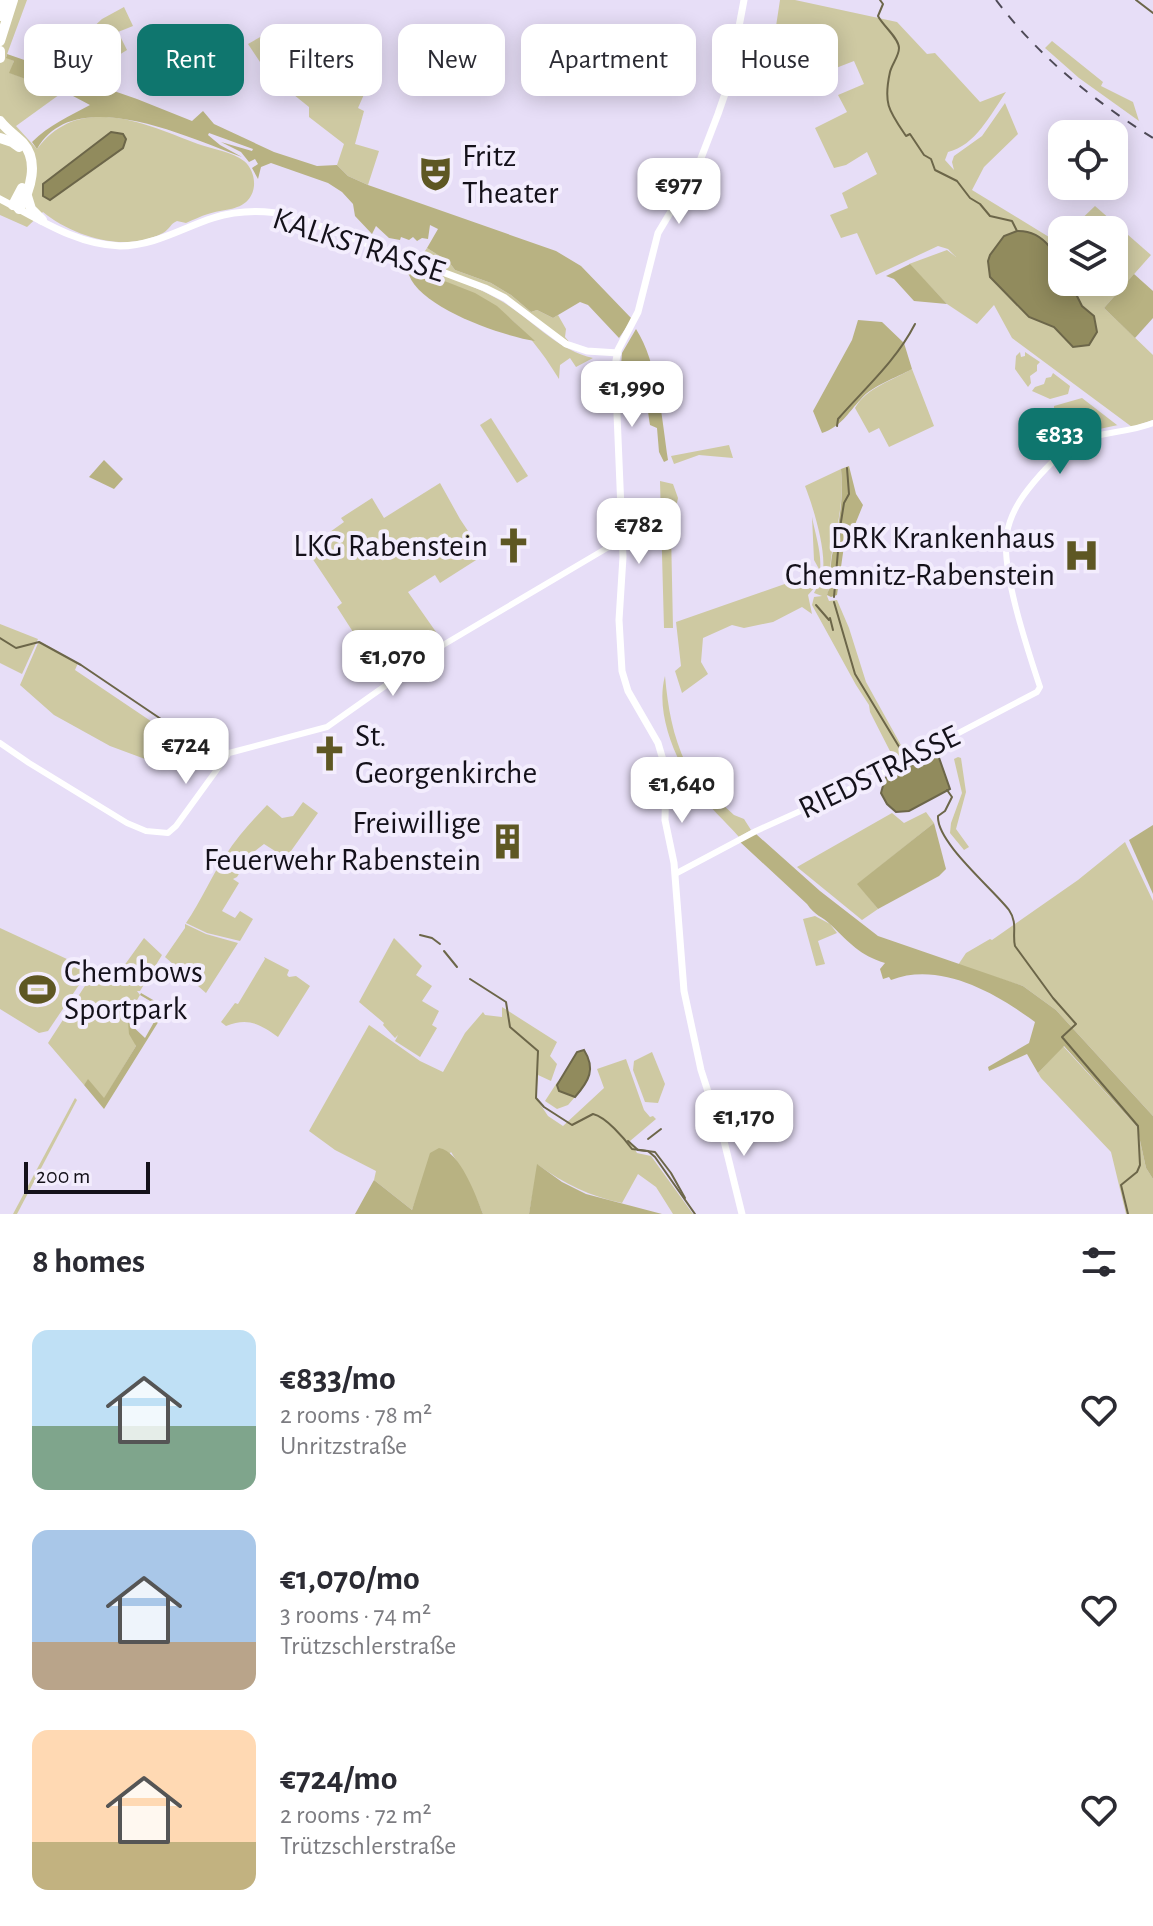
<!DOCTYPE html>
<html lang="en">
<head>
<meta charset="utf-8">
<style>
  body { margin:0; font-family:"Alegreya Sans",sans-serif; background:#f2f2f3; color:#2b2b33; height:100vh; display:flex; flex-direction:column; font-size:30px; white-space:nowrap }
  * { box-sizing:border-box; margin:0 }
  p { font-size:26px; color:#7c7c81 }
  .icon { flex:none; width:44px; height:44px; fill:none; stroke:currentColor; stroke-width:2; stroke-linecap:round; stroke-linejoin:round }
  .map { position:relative; height:1214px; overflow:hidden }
  .sheet { display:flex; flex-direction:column; background:#fff; flex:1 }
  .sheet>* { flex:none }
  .banner { position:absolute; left:24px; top:24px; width:1106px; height:72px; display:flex; gap:16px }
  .fabs { position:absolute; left:1048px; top:120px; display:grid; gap:16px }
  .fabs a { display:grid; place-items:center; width:80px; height:80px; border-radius:16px; background:#fff; box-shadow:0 4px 20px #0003; font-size:40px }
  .scale { position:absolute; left:24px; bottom:20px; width:126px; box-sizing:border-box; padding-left:8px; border:4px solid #14111a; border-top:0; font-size:22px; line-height:28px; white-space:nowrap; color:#14111a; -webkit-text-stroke:6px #f3edfd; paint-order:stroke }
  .price { position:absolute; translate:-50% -68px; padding:0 18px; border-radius:16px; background:#fff; color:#222; font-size:26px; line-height:52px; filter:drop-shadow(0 2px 4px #0008) }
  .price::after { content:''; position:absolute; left:50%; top:48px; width:24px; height:18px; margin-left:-12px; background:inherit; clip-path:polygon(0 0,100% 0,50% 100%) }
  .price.on { background:#0f766e; color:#fff }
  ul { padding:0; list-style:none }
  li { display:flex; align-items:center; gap:24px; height:200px; padding:0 32px }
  li span { display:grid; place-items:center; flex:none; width:224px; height:160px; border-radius:16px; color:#555 }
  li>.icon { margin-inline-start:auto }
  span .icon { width:96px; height:96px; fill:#fffc; stroke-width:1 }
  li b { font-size:34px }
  h2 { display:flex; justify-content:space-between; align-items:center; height:96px; padding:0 32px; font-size:34px }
  .chip { padding:0 28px; border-radius:16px; background:#fff; box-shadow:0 4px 20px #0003; font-size:28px; line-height:72px }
  .chip.on { background:#0f766e; color:#fff }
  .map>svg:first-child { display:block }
  .green { fill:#cec9a2 }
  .forest { fill:#b8b282 }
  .water { fill:#918b5d; stroke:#6c6649; stroke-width:2 }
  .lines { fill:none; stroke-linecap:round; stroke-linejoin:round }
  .stream { stroke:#6c6649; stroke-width:2 }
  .tertiary { stroke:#fff; stroke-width:6 }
  .secondary { stroke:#fff; stroke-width:7 }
  .motorway { stroke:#fff; stroke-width:10 }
  .rail { stroke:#4e4a57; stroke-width:2; stroke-dasharray:10 10; stroke-linecap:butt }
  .labels { text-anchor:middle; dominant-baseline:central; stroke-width:8; stroke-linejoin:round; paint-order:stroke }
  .poi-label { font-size:32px; fill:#14111a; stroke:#f3edfd; text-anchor:start }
  .street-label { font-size:32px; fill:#14111a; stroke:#f3edfd }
</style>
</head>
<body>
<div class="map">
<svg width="1153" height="1214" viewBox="0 0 1153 1214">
  <rect width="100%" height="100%" fill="#e7def7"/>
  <g class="green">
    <path d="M 0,0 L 27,0 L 6,57 L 14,61 L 10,73 L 63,92 L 16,126 L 37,149 C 80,92 145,124 198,144 C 212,149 233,152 244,161 C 255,170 258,189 248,200 C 238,211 222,209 208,214 C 201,216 193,220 186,223 L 177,221 C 170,224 170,229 163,233 C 125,253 74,237 43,212 L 27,227 L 0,215 Z"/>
    <path d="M 780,0 L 795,0 L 897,22 L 927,54 L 935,53 L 980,102 L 1006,92 C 991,114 975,146 948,152 L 945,160 L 954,170 L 952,162 L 954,156 L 982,136 L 1005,103 L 1018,134 L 984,167 L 972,190 L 1049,237 L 1056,244 L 1062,238 L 1062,282 L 1114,282 L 1114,230 L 1070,230 L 1095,206 L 1151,255 L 1104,308 L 1153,355 L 1153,420 L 1132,427 L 1012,338 L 994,305 L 977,324 L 947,304 L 909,264 L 947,250 L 956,257 L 948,249 L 938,246 L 876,275 L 857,233 L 841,238 L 830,215 L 848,208 L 842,193 L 877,174 L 867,152 L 846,165 L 834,168 L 815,128 L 847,112 L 838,95 L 864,84 L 854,61 L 818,75 L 803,44 L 790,50 L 773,46 Z"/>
    <polygon points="124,7 133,26 118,32 127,50 98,68 89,55 81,60 72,47 102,19"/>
    <polygon points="278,27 308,77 327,61 343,86 353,93 363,79 369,83 358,108 364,111 355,144 379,151 368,185 348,176 337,165 344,144 309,117 309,107 268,74 248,44"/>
    <polygon points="1052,41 1103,82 1101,86 1133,102 1139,121 1079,78 1045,48"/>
    <polygon points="534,62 545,66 551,75 528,90 521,81 530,64"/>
    <polygon points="407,247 423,254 427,248 449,262 455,270 491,283 511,295 531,312 537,310 553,318 558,315 566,329 565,337 571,344 525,310 403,254 401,251"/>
    <path d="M 398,261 C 427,268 477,286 503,302 C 533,321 559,351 593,358 L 576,367 L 570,358 L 560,365 L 559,379 C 517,310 486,298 414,269 L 409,275 L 398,266 Z"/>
    <polygon points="1020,352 1021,357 1025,356 1025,352 1040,362 1037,365 1037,371 1030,376 1031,383 1028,387 1015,369 1016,356"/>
    <path d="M 912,369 L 934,426 L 889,447 L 879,428 L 869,433 L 855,408 C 866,388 893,380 912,369 Z"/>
    <polygon points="1053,373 1070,386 1068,394 1050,399 1032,391 1035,387 1044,384 1046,378 1051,377"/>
    <polygon points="1082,398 1117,425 1118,425 1081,433 1054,409 1054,406"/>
    <polygon points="491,418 528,476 517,483 480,425"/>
    <polygon points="729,445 733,458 699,455 674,464 671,456"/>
    <path d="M 841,469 C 844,498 838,525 832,552 C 829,567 832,581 827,596 L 829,601 L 837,600 L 849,628 L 866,682 L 907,756 L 900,760 L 892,755 L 870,712 L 869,705 L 856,685 L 812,605 L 814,597 L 822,596 L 814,593 C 817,587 821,581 822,575 C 828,555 813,506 805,486 Z"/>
    <polygon points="660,481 673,484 678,498 671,532 673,628 664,628"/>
    <polygon points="440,483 460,519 484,555 440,583 435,575 408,592 443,642 385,682 337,607 342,603 306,549 344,522 341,518 372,498 384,518"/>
    <path d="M 812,517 C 817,543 830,575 808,595 L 812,614 L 802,607 L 773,622 L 744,628 L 732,625 L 703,638 L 701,662 L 708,674 L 682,693 L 675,671 L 681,666 L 676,622 L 799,579 L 818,578 L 819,569 L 814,560 Z"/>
    <polygon points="0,624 38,639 22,674 0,663"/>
    <polygon points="39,641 78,663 75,670 173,736 160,751 145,759 110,746 54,715 20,685"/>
    <path d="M 665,676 C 668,709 673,738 688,768 L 694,767 L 722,804 L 734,815 L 744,819 L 751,830 L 739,837 C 725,821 708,806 696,789 C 675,760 655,712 665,676 Z"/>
    <polygon points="958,757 961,758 966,792 956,829 969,847 964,850 950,833 951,823 962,793 954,759"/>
    <path d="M 303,802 L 318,813 L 286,858 L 264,844 L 251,854 L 237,877 L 233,879 L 239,883 L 222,911 L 235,918 L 240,911 L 253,919 L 240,941 L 207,933 L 186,923 C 201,901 211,877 225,856 C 237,837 252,821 267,805 L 282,818 L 293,816 Z"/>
    <polygon points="926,812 934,823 858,884 878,909 862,920 797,867 892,813 904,823"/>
    <polygon points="1125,842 1153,901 1153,1116 1056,1010 1023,986 958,965 966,953 990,939 992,940 1078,880"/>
    <polygon points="815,916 830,924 837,933 818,941 825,964 816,966 803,919"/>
    <polygon points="185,924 206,934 238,943 206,993 165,957 185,928"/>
    <polygon points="0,928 82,966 83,979 48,1031 39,1033 0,1009"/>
    <polygon points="144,938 162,955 140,991 137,991 140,995 137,1000 134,999 124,1017 128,1022 136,1046 104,1099 88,1080 84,1085 48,1043 92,975 112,984 115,978 96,967 116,977"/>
    <polygon points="394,938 422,966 416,975 432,986 422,1001 439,1011 432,1025 437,1028 420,1057 395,1041 398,1035 395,1038 383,1025 384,1023 359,1002"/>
    <path d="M 264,957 L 289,970 L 287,975 L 289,977 L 296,976 L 310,986 L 278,1037 C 260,1024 248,1017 226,1026 L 221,1022 L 235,1003 L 238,1004 L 265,959 Z"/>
    <path d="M 502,1007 L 557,1042 L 550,1056 L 557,1064 L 551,1081 L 538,1075 L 536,1098 L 548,1116 L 563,1126 L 604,1088 L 597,1069 L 626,1059 L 644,1110 L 650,1117 L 653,1116 L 656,1119 L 630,1141 L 637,1153 L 651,1156 L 693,1214 L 673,1214 L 656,1187 L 638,1174 L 622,1203 C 589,1196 565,1184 538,1165 L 529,1214 L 483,1214 C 474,1192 464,1172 451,1152 L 419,1191 L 412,1210 L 374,1180 L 376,1171 L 335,1150 L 309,1131 L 369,1025 L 420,1061 L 443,1072 L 465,1033 L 483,1012 L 485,1015 L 502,1017 Z"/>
    <polygon points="1063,1046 1137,1127 1146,1168 1153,1179 1153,1214 1126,1214 1111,1152 1041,1078 1038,1073"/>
    <polygon points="652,1052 665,1084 658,1103 645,1102 633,1070 634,1061"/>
    <polygon points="558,1081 557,1085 575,1097 568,1105 557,1109 545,1101"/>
    <polygon points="75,1098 77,1100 17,1214 13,1214"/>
  </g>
  <g class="forest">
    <path d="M 7,54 L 137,99 L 192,121 L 203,111 L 214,124 L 274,152 L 317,166 L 337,165 L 348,176 L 368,185 L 556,251 L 581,266 L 632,319 L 619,338 L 588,305 L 580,302 L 553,318 L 537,310 L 531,312 L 511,295 L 491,283 L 455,270 L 449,262 L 427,248 L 438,229 L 430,225 L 428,239 L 422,238 L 417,241 L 413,237 L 409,240 L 401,237 L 400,240 L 389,238 L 376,226 L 372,234 L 355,216 L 353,204 L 342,192 L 328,183 L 271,163 L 261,167 L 258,179 L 252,168 L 258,164 L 255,159 L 249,162 L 241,152 L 221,142 L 252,151 L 253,149 L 209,133 L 208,135 L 220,145 L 242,157 C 189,138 75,82 37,149 L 32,142 C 49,125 70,116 90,105 L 73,96 L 9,73 L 14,61 L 6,58 Z"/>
    <polygon points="910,264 947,304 914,301 894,279 886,276"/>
    <path d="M 414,269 L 475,293 L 497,306 L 535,341 C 502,336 421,308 409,275 Z"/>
    <polygon points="1134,274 1153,291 1153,318 1135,338 1104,308"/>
    <path d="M 858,320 L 882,322 L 904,343 L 912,369 C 896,378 873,385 861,399 C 847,414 842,426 822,433 L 813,411 L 852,340 Z"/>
    <path d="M 636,329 C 658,363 662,420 668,460 L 664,462 L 659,452 L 657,428 L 650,425 C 647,405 645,371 625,362 L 620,378 L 622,353 Z"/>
    <polygon points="104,460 123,479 114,489 89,477"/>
    <path d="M 849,466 L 856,494 L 863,505 L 854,527 L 847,525 L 837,595 L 831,597 L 827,595 C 833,580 829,565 833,551 C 839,524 844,498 841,469 Z"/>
    <polygon points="934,823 946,869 939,876 878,909 857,884"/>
    <polygon points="1153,825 1153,894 1129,840"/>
    <path d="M 756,834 L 820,891 L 878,936 L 1023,986 L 1056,1010 L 1153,1116 L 1153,1179 L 1146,1168 L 1137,1127 L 1064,1046 L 1038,1073 L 1027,1054 L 989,1071 L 988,1067 L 1029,1043 L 1035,1022 C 996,993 940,961 891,980 L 889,977 L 883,979 L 880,969 L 885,963 C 859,955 850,943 831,925 C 822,916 815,916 807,904 L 739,841 Z"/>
    <polygon points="141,993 167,1008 104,1109 84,1085 88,1079 104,1098 136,1046 129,1034 128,1022 145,1038 162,1008 140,995"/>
    <path d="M 439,1148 C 460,1151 476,1196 483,1214 L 355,1214 L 374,1180 L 412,1210 L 430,1153 Z"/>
    <polygon points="537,1164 562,1182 586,1194 662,1214 529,1214"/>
  </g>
  <g class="water">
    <polygon points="111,132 123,134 126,139 123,148 50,200 43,196 43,184"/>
    <path d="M 1017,231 C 1044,230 1062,257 1062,282 L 1070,282 L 1082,306 L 1094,316 L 1097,332 L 1089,345 L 1073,347 L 1054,327 L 1029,317 L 990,277 L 988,261 L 990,255 L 1004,236 Z"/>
    <polygon points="937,752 950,789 909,811 896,812 887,804 881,793 885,778"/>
    <path d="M 584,1050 C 596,1069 589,1081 575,1097 L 559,1091 L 557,1085 L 577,1052 Z"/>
  </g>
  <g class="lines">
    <g class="stream">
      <path d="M 880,0 L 883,4 L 878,16 C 883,26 899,38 899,48 C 899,56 892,64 890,72 C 883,104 889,111 906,136 L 910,134 L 924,155 L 931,159 L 935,170 L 957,181 L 970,198 L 980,204 L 990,216 L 1012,221 L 1017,231"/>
      <polyline points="1136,0 1153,13"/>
      <path d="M 837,426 L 838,419 C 865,388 896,361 915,324"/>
      <polyline points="834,597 840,528 844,503 849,494 847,468"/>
      <polyline points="834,602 855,674 901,750"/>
      <polyline points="816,605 829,620"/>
      <polyline points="830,618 833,630"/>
      <polyline points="0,638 16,648 39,642 81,665 195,742"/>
      <polyline points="206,748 219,759"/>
      <path d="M 947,790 L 952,797 L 945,811 L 938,816 C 936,842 993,889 1009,910 C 1018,923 1012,934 1015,946 L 1053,998 L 1076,1024 L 1062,1037 L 1138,1126 L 1140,1165 L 1137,1172 L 1121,1185 L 1128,1214"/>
      <polyline points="420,935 432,938 440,944"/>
      <polyline points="444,951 457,967"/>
      <path d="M 470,979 L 506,1002 L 510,1027 L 538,1051 L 536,1098 L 544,1107 L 572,1125 L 593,1114 C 606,1117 624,1138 632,1149 L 648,1151 L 655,1157 L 695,1214"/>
      <polyline points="648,1139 661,1129"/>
      <polyline points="628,1141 638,1150 655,1152 671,1173 685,1198"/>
    </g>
    <g class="tertiary">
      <polyline points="0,743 29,763 127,823 146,831 168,833 176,826 229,753 327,727 443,645 607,548 622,543"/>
      <path d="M 675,874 L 756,831 L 865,782 L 1037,692 L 1040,687 C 1028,651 1000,568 1007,533 C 1011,510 1025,492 1040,475 C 1050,464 1063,450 1076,443 C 1100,431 1129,433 1153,423"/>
    </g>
    <g class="secondary">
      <path d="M 0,199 C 37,218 76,245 120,246 C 154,246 182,228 213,218 C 238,210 267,210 293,216 L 485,288 L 505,298 L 566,344 L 587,351 L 618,353"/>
      <polyline points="742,1214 724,1141 701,1070 684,991 674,863 665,820 666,770 658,743 628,691 622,671 619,620 623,557 615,366 618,350 638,312 658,233 698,166 718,114 728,85 744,0"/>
    </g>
    <g class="motorway">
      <polyline points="0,16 5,0"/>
      <polyline points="0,41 13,0"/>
      <polyline points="0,51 0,58"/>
      <path d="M 0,121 C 7,130 15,135 23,143 C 39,161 31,190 19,209"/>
      <polyline points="0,138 12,142 19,147"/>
      <polyline points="27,196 31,209 42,220"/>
      <polyline points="13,205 22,188"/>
    </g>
    <path class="rail" d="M 996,0 C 1038,56 1094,101 1153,138"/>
  </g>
  <defs>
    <symbol id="theatre-bare" viewBox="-9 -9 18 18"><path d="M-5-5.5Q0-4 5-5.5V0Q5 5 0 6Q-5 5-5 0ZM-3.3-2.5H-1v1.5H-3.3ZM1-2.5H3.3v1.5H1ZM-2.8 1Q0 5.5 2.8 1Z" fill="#5e5723" stroke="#f3edfd" stroke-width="2.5" paint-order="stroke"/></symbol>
    <symbol id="church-bare" viewBox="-9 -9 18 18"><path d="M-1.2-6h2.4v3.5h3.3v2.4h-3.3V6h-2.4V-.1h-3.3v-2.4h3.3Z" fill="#5e5723" stroke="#f3edfd" stroke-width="2.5" paint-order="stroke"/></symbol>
    <symbol id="hospital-bare" viewBox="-9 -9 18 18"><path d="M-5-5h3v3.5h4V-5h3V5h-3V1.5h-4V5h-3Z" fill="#5e5723" stroke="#f3edfd" stroke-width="2.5" paint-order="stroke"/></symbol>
    <symbol id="building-bare" viewBox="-9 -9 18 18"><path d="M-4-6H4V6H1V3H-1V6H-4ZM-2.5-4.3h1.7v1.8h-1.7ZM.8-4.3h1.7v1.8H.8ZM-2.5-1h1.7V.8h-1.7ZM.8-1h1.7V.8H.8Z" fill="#5e5723" stroke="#f3edfd" stroke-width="2.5" paint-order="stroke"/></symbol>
    <symbol id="stadium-bare" viewBox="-9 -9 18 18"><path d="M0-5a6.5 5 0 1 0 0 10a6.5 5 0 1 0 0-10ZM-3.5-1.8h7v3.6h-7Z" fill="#5e5723" stroke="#f3edfd" stroke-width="2.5" paint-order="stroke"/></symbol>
  </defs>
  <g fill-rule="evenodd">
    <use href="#theatre-bare" x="410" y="148" width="51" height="51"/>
    <use href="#church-bare" x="488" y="520" width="51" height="51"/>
    <use href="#hospital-bare" x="1056" y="530" width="51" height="51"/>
    <use href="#church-bare" x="304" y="728" width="51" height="51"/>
    <use href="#building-bare" x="482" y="816" width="51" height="51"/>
    <use href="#stadium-bare" x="12" y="964" width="51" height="51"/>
  </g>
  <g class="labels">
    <g class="poi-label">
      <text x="462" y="156">Fritz<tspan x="462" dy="37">Theater</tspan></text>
      <text x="1055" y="538" text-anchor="end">DRK Krankenhaus<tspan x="1055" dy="37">Chemnitz-Rabenstein</tspan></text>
      <text x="488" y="546" text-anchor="end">LKG Rabenstein</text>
      <text x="355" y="736">St.<tspan x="355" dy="37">Georgenkirche</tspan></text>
      <text x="481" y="823" text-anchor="end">Freiwillige<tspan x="481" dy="37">Feuerwehr Rabenstein</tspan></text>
      <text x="64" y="972">Chembows<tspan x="64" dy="37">Sportpark</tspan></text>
    </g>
    <g class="street-label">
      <text transform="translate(359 245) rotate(18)">KALKSTRASSE</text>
      <text transform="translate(879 772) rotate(-26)">RIEDSTRASSE</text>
    </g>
  </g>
</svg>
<div class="fabs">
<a><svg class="icon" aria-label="locate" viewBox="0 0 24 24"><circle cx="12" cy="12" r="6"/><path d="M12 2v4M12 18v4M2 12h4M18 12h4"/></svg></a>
<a><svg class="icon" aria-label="layers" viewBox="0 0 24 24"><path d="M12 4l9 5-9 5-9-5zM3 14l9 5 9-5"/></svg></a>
</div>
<div class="scale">200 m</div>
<b class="price" style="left:679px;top:226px">€977</b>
<b class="price" style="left:632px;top:429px">€1,990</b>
<b class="price on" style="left:1060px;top:476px">€833</b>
<b class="price" style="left:639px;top:566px">€782</b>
<b class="price" style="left:393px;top:698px">€1,070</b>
<b class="price" style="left:186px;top:786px">€724</b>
<b class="price" style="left:682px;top:825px">€1,640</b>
<b class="price" style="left:744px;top:1158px">€1,170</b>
<div class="banner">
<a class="chip">Buy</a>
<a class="chip on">Rent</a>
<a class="chip">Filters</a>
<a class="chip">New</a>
<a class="chip">Apartment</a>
<a class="chip">House</a>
</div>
</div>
<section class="sheet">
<h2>8 homes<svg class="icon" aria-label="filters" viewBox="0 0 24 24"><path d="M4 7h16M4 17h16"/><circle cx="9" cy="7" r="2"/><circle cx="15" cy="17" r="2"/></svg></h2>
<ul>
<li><span style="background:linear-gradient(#bfe0f5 60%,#7fa58c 0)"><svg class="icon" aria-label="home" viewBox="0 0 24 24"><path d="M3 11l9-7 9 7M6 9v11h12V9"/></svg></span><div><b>€833/mo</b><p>2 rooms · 78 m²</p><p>Unritzstraße</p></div><svg class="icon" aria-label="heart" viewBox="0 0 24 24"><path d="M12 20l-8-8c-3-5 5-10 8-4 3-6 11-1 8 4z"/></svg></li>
<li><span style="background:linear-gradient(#a9c7e8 70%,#b9a48a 0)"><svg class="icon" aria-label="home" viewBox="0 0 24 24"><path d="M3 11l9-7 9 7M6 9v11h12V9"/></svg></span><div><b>€1,070/mo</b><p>3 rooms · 74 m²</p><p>Trützschlerstraße</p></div><svg class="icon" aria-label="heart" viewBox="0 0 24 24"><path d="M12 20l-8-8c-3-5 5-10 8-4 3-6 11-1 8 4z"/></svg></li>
<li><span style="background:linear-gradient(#ffd9b3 70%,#c2b280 0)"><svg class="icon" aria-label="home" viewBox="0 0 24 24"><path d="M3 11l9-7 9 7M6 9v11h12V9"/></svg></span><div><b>€724/mo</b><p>2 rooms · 72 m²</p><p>Trützschlerstraße</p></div><svg class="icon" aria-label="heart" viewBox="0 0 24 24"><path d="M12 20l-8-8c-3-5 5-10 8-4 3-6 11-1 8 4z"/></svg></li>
</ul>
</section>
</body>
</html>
